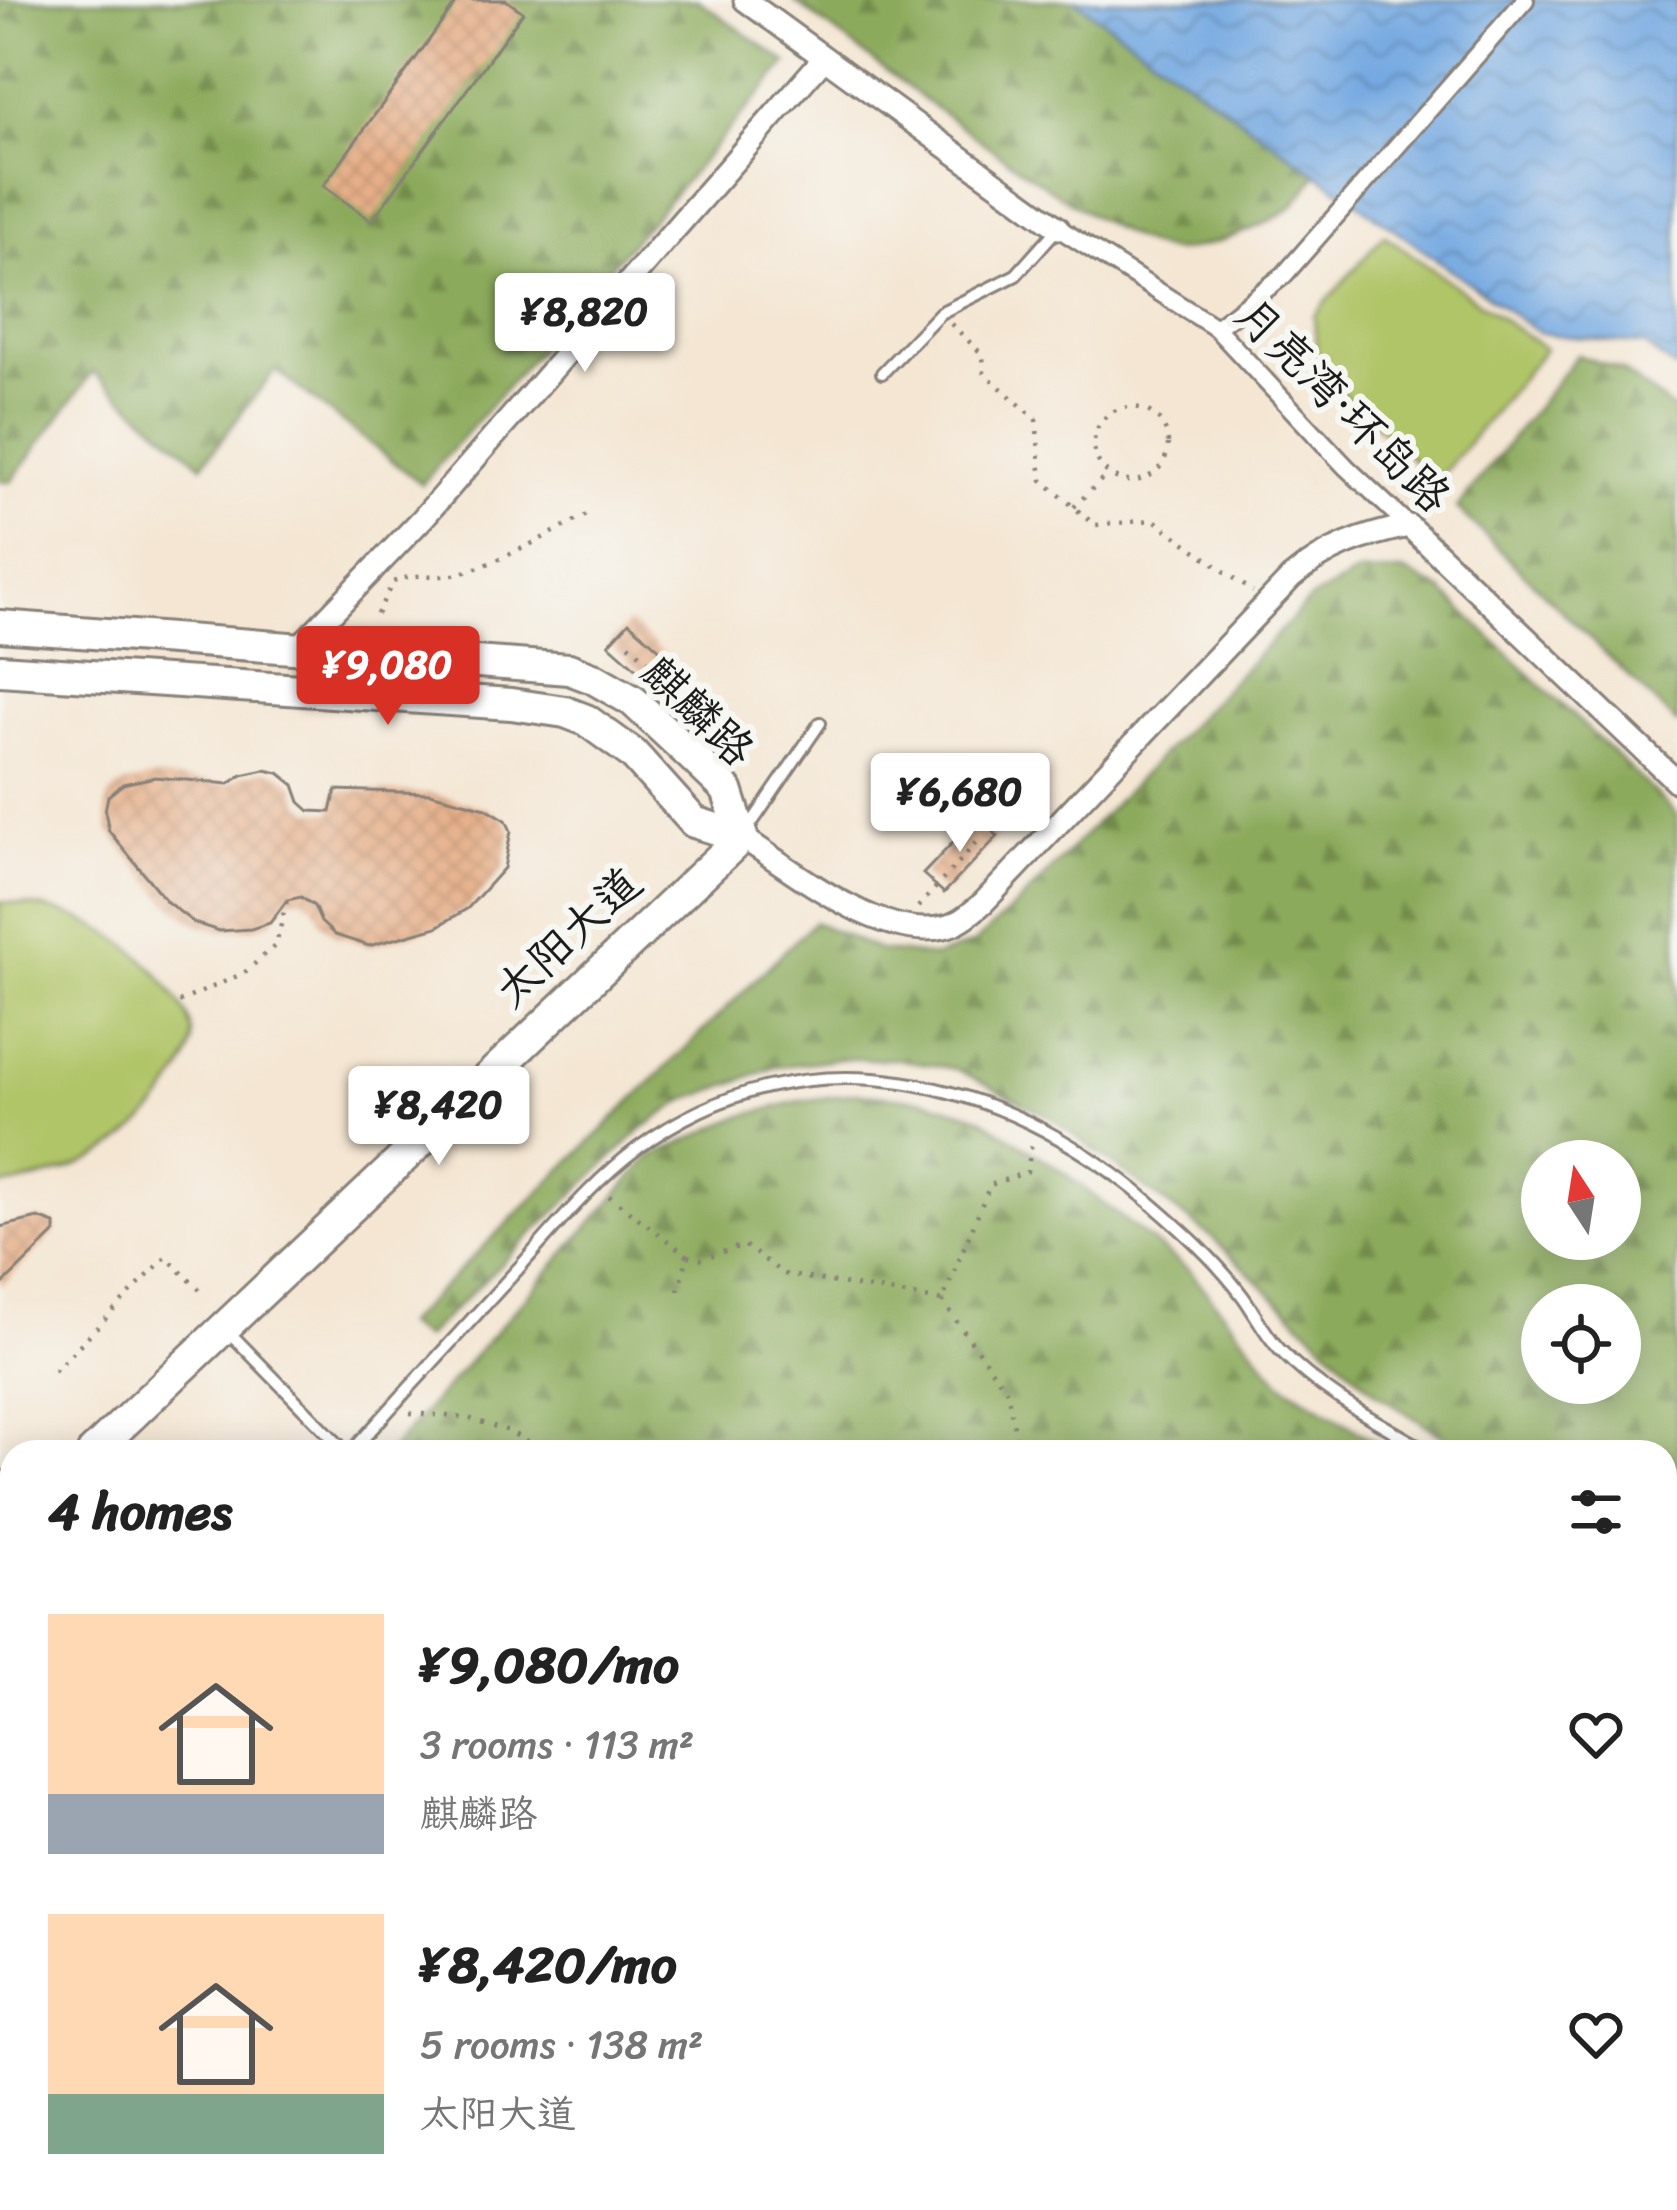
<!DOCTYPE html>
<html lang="en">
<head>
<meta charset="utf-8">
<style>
  body { margin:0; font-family:Sriracha,"LXGW WenKai TC",sans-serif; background:#f2f2f2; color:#222; height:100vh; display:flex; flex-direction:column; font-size:45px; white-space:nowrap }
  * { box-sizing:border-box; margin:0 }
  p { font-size:39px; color:#767676 }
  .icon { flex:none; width:66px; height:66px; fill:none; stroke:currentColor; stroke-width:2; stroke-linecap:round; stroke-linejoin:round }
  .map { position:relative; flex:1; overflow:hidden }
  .sheet { position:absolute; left:0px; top:1440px; width:1677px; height:771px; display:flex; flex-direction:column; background:#fff; border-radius:36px 36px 0 0; box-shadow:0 6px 30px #0003 }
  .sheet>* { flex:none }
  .needle { width:78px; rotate:348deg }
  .fabs { position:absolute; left:1521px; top:1140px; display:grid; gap:24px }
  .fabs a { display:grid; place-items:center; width:120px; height:120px; border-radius:50%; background:#fff; box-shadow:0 6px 30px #0003; font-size:60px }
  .price { position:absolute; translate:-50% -102px; padding:0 27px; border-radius:12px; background:#fff; color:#222; font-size:39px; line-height:78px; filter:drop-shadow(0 3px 6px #0008) }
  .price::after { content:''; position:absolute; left:50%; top:72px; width:36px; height:27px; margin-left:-18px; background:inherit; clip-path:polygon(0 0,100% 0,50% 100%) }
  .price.active { background:#d93025; color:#fff }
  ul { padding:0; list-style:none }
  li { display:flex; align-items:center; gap:36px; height:300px; padding:0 48px }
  li span { display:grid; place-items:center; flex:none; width:336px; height:240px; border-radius:0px; color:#555 }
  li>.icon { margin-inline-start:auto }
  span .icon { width:144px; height:144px; fill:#fffc; stroke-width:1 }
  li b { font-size:51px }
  h2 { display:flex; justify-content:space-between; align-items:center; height:144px; padding:0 48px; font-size:51px }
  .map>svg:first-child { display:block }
  .green { fill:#b0c468; stroke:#667042; stroke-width:3 }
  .forest { fill:url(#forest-firs); stroke:#54633c; stroke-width:3; fill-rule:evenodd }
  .water { fill:url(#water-waves); stroke:#48627e; stroke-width:3 }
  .building { fill:url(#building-cross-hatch) }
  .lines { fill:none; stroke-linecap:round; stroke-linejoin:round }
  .service-casing { stroke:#888178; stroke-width:16 }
  .pedestrian-casing { stroke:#888178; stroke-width:22 }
  .minor-casing { stroke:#888178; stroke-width:27 }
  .secondary-casing { stroke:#888178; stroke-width:36 }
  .path { stroke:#888178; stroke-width:4.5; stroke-dasharray:3 9; stroke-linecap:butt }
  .service { stroke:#fff; stroke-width:10 }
  .pedestrian { stroke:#fff; stroke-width:16 }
  .minor { stroke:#fff; stroke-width:21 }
  .secondary { stroke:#fff; stroke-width:30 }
  .labels { text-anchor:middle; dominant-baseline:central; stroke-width:12; stroke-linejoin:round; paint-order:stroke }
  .street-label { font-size:45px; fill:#1c1c1c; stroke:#f6f6f2 }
</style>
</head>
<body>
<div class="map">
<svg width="1677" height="2210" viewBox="0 0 1677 2210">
  <defs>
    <pattern id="forest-firs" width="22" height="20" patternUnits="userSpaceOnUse" patternTransform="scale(3)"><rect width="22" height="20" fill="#8caa5c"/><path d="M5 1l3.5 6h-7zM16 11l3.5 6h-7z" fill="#728a4b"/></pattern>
    <pattern id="water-waves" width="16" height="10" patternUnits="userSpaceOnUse" patternTransform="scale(3)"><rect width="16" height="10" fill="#74a9e1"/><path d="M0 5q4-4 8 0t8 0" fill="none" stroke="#5e89b6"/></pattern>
    <pattern id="building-cross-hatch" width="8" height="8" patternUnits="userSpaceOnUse" patternTransform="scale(3)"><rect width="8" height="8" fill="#e6af88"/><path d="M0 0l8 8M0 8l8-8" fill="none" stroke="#c59675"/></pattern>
  </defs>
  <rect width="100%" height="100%" fill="#f6f6f2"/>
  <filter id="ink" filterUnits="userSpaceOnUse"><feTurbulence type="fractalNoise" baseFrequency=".00833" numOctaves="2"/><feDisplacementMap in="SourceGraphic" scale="24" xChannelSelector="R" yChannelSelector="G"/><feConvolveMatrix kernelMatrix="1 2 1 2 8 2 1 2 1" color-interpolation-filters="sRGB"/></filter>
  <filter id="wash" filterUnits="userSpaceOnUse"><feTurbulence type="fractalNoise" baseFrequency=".004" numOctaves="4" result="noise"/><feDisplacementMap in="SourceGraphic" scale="48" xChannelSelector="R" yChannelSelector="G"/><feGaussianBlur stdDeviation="2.7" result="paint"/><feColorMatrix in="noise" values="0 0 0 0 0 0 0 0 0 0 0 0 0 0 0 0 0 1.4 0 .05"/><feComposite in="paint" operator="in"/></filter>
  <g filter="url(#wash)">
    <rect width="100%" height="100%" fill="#f4e6d3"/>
    <g class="green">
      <polygon points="1384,235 1545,349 1436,482 1318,370 1314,316"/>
      <path d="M 0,902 C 70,906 131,934 172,992 C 183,1007 194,1023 192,1042 C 190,1061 179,1076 169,1091 C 130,1149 75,1174 8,1185 L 0,1185 Z"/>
      <polygon points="932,2199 1598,2199 1592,2210 937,2210"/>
    </g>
    <g class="forest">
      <polygon points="0,0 698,0 787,63 422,484 275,370 202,465 93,372 11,482 0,481"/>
      <path d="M 793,0 L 1075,0 L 1317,174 C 1309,185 1299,201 1288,210 C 1266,226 1204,249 1176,251 C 1116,255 855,46 793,0 Z"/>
      <polygon points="1577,355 1621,370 1677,412 1677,724 1457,508"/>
      <path d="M 1406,572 L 1442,591 L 1677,814 L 1677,1679 L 1665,1681 L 1665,1452 L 1468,1452 L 1377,1394 L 1210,1236 L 1050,1117 L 956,1069 L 898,1059 L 835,1059 L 776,1067 L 683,1101 L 643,1128 L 424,1338 L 404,1325 L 814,922 L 879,950 L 935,957 L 973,944 L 1025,897 L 1311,599 L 1359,573 ZM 1542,1161 L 1620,1161 L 1620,1239 L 1542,1239 ZM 1542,1305 L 1620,1305 L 1620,1383 L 1542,1383 Z"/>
      <polygon points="855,1093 924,1100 978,1116 1058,1168 1191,1272 1280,1382 1391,1452 389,1452 649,1158 739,1117 795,1102"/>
      <polygon points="12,1605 12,1685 0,1697 0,1617"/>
      <polygon points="0,1780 12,1790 12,2199 206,2199 217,2210 0,2210"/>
      <polygon points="1665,2028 1677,2029 1677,2210 1592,2210 1598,2199 1665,2199"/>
      <polygon points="604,2199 888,2199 893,2210 593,2210"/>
    </g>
    <polygon class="water" points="1075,0 1677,0 1677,370 1644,345 1539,333"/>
    <g id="blocks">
      <g class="building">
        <polygon points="458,0 506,0 523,12 372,221 323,186"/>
        <polygon points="629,622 673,661 653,683 609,644"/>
        <polygon points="265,770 279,773 294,785 300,802 310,811 331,812 336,790 430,793 486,808 506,820 511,831 504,868 468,908 437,927 369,946 335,935 321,922 314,906 301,897 287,900 270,923 251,929 219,931 194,923 167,902 109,831 105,811 108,796 123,784 155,777 229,784 242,775"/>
        <polygon points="977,817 998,836 944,893 923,874"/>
        <polygon points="38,1218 55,1224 55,1233 0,1287 0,1227"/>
      </g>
    </g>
  </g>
  <g filter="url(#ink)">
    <use href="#blocks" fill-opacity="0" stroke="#888178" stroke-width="3"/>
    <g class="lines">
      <defs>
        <g id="service">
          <polyline points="882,373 940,313 1016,275 1058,228"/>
          <polyline points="747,830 820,723"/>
          <polyline points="227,1330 346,1452"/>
          <path d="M 351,1452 C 406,1391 461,1331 517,1270 C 555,1228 592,1182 638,1148 C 805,1026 1000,1076 1148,1201 C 1182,1230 1217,1261 1244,1298 C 1256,1315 1265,1334 1280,1350 C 1325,1396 1375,1420 1429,1452"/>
          <polyline points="1665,1673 1677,1674"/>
          <polyline points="1665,2005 1677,2007"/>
          <polyline points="224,2199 236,2210"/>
          <polyline points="908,2199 914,2210"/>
          <polyline points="1086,2199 1102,2210"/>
          <polyline points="570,2210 581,2199"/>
          <polyline points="943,2210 958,2199"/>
        </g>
        <g id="pedestrian">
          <polyline points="1058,228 1216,328 1346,467 1409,526"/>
          <polyline points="1216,328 1284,275 1525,0"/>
        </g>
        <g id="minor">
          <polyline points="745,0 1058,228"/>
          <polyline points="297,649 423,518 824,58"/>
          <path d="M 742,837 C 792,870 881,942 944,927 C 959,924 971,913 983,903 L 1291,578 C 1327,548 1363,535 1409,526 L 1677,782"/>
          <polyline points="0,1482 12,1494"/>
        </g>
        <g id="secondary">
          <polyline points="0,626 569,669 593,678 633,701 699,763 727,790 742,837"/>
          <polyline points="0,670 511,704 565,712 586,720 633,754 694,822 742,837"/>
          <polyline points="93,1452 742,837"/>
          <polyline points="0,1541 12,1529"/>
        </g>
      </defs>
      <use href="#service" class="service-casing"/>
      <use href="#pedestrian" class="pedestrian-casing"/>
      <use href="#minor" class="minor-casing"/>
      <use href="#secondary" class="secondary-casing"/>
      <g class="path">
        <polyline points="951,324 983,355 984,373 1036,419 1042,480 1095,525 1154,520 1253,592"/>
        <circle cx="1131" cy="444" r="37"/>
        <polyline points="1074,507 1108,473"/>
        <path d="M 377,614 L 393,582 C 423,570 435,580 458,574 C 504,561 547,535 589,514"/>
        <polyline points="629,644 677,687 669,699"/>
        <polyline points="918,907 979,840"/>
        <polyline points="179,1002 244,973 276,945 287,900"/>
        <polyline points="609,1196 688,1256 678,1291"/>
        <polyline points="688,1256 701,1259 744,1245 784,1274 942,1301 990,1185 1027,1172 1032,1143"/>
        <polyline points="942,1301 1007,1391 1019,1452"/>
        <polyline points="54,1371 166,1257 206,1296"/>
        <polyline points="410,1413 468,1418 509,1431 544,1452"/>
        <polyline points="633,2199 671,2210"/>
        <polyline points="725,2210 729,2199"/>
        <polyline points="788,2210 792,2199"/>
        <polyline points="1511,2210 1528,2199"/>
      </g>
      <use href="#service" class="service"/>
      <use href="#pedestrian" class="pedestrian"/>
      <use href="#minor" class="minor"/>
      <use href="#secondary" class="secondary"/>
    </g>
  </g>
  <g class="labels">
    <g class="street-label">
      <text transform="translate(1343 405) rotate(45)">月亮湾·环岛路</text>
      <text transform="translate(698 711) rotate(44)">麒麟路</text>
      <text transform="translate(568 937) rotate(-43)">太阳大道</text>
    </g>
  </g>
</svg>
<div class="fabs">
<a><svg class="needle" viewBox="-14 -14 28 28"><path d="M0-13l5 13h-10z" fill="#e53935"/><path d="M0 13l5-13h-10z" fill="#767676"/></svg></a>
<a><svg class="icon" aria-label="locate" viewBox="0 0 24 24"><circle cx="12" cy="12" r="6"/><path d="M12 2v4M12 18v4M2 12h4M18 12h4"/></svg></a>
</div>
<b class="price" style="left:585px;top:375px">¥8,820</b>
<b class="price active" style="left:388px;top:728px">¥9,080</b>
<b class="price" style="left:960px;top:855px">¥6,680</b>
<b class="price" style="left:439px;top:1168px">¥8,420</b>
<section class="sheet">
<h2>4 homes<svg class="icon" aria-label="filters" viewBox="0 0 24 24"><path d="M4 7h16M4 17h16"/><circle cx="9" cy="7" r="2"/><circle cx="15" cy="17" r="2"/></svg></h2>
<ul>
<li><span style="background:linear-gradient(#ffd9b3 75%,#9aa5b1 0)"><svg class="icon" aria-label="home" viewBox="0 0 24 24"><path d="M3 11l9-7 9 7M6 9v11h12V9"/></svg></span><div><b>¥9,080/mo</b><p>3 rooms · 113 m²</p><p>麒麟路</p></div><svg class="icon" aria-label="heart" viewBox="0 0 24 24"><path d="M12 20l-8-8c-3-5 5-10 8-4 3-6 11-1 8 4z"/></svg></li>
<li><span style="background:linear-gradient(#ffd9b3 75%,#7fa58c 0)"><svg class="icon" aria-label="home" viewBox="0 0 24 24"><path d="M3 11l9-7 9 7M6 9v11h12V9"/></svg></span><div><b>¥8,420/mo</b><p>5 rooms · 138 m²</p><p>太阳大道</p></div><svg class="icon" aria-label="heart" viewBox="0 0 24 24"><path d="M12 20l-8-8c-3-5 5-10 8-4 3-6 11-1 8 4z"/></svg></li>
</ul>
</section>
</div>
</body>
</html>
